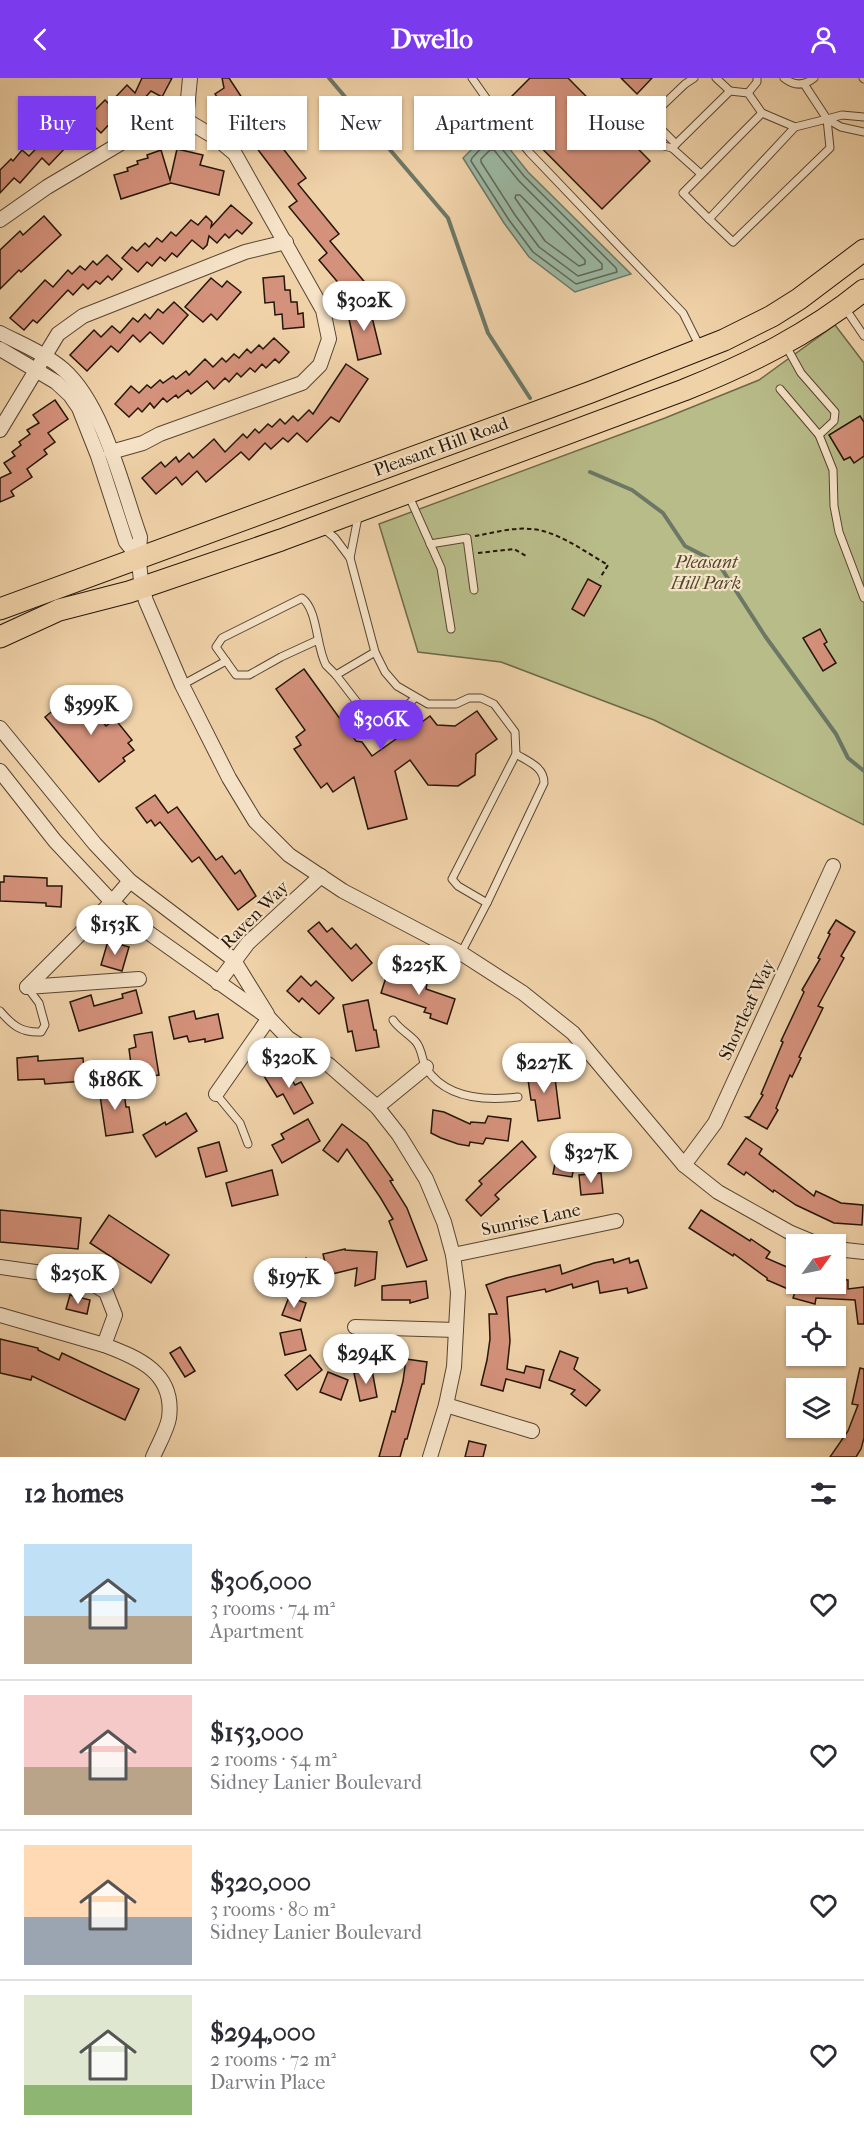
<!DOCTYPE html>
<html lang="en">
<head>
<meta charset="utf-8">
<style>
  body { margin:0; font-family:"IM FELL French Canon",serif; background:#f7f7f7; color:#2b2b33; height:100vh; display:flex; flex-direction:column; font-size:22px; white-space:nowrap }
  * { box-sizing:border-box; margin:0 }
  p { font-size:20px; color:#7c7c81 }
  .icon { flex:none; width:33px; height:33px; fill:none; stroke:currentColor; stroke-width:2; stroke-linecap:round; stroke-linejoin:round }
  .map { position:relative; height:1379px; overflow:hidden }
  .side { display:flex; flex-direction:column; background:#fff; flex:1 }
  .side>* { flex:none }
  .top-card { position:absolute; left:18px; top:18px; width:828px; height:54px; display:flex; gap:12px }
  .needle { width:39px; rotate:57deg }
  .controls { position:absolute; left:786px; top:1156px; display:grid; gap:12px }
  .controls a { display:grid; place-items:center; width:60px; height:60px; border-radius:0px; background:#fff; box-shadow:0 2px 4px #0004; font-size:30px }
  .price { position:absolute; translate:-50% -51px; padding:0 14px; border-radius:21px; background:#fff; color:#222; font-size:20px; line-height:39px; filter:drop-shadow(0 2px 3px #0008) }
  .price::after { content:''; position:absolute; left:50%; top:36px; width:18px; height:14px; margin-left:-9px; background:inherit; clip-path:polygon(0 0,100% 0,50% 100%) }
  .price.active { background:#7c3aed; color:#fff }
  ul { padding:0; list-style:none }
  li { display:flex; align-items:center; gap:18px; height:150px; padding:0 24px }
  li+li { border-top:2px solid #e1e1e2 }
  li span { display:grid; place-items:center; flex:none; width:168px; height:120px; border-radius:0px; color:#555 }
  li>.icon { margin-inline-start:auto }
  span .icon { width:72px; height:72px; fill:#fffc; stroke-width:1 }
  li b { font-size:26px }
  h2 { display:flex; justify-content:space-between; align-items:center; height:72px; padding:0 24px; font-size:26px }
  .tag { padding:0 21px; border-radius:0px; background:#fff; box-shadow:0 2px 4px #0004; font-size:21px; line-height:54px }
  .tag.active { background:#7c3aed; color:#fff }
  header { display:flex; justify-content:space-between; align-items:center; height:78px; padding:0 24px; background:#7c3aed; color:#fff; font-size:27px; font-weight:800 }
  .map>svg:first-child { display:block }
  .green { fill:#b8bc89; stroke:#6e6948; stroke-width:1.5 }
  .water { fill:#9bb8a4; stroke:#6c7765; stroke-width:1.5 }
  .lines { fill:none; stroke-linecap:round; stroke-linejoin:round }
  .shore { stroke:#606756; stroke-width:1.5 }
  .stream { stroke:#6c7765; stroke-width:4 }
  .building { fill:#d4917b; stroke:#251607; stroke-width:1.5 }
  .service-casing { stroke:#584530; stroke-width:9 }
  .minor-casing { stroke:#584530; stroke-width:16 }
  .trunk-casing { stroke:#251607; stroke-width:23 }
  .path { stroke:#251607; stroke-width:2; stroke-dasharray:4.5 3; stroke-linecap:butt }
  .service { stroke:#f5e2c7; stroke-width:7 }
  .minor { stroke:#f5e2c7; stroke-width:14 }
  .trunk { stroke:#f0d2a9; stroke-width:21 }
  .labels { text-anchor:middle; dominant-baseline:central; stroke-width:4.5; stroke-linejoin:round; paint-order:stroke }
  .street-label { font-size:18px; fill:#251607; stroke:#f5e2c7 }
  .park-label { font-size:18px; font-style:italic; fill:#51482e; stroke:#f5e2c7 }
</style>
</head>
<body>
<header><svg class="icon" aria-label="back" viewBox="0 0 24 24"><path d="M15 5l-7 7 7 7"/></svg>Dwello<svg class="icon" aria-label="person" viewBox="0 0 24 24"><circle cx="12" cy="8" r="4"/><path d="M4 21q1-7 8-7t8 7"/></svg></header>
<div class="map">
<svg width="864" height="1379" viewBox="0 0 864 1379">
  <rect width="100%" height="100%" fill="#f0d2a9"/>
  <filter id="stains"><feTurbulence type="fractalNoise" baseFrequency=".00333" numOctaves="4"/><feColorMatrix values="0 0 0 0 .2 0 0 0 0 .09 0 0 0 0 .02 0 0 0 .5 -.17"/></filter>
  <radialGradient id="worn" r=".72"><stop offset=".6" stop-color="#630" stop-opacity="0"/><stop offset="1" stop-color="#630" stop-opacity=".3"/></radialGradient>
  <polygon class="green" points="835,247 864,285 864,747 654,642 501,584 418,574 379,446 665,340 759,302"/>
  <polygon class="water" points="493,50 528,94 631,196 575,214 529,179 504,145 463,80"/>
  <g class="lines">
    <g class="shore">
      <polygon points="490,61 494,61 524,98 616,190 617,194 576,206 533,174 509,142 471,83 472,80"/>
      <polygon points="490,72 494,72 519,103 602,186 602,191 578,198 539,169 515,137 481,84 481,81"/>
      <polygon points="516,117 520,117 585,182 585,186 579,188 545,163 515,120"/>
    </g>
    <g class="stream">
      <polyline points="329,0 448,140 488,255 530,320"/>
      <polyline points="590,394 632,412 663,435 685,468 718,485 765,558 836,656 848,680 864,693"/>
    </g>
  </g>
  <g class="building">
    <polygon points="142,0 172,0 162,19 151,13 125,42 120,35 101,55 95,49 80,64 78,62 71,70 68,67 49,87 42,80 20,105 14,100 0,115 0,92 11,81 13,83 22,72 29,78 52,54 55,57 63,48 66,51 76,40 80,44 94,29 96,31 105,22 109,26 127,7 135,15"/>
    <polygon points="222,0 229,0 248,29 255,24 270,47 267,50 306,100 298,106 339,156 330,163 368,208 352,221 319,182 327,175 289,129 297,123 259,73 244,48 239,52 215,16 224,10"/>
    <polygon points="530,0 568,0 650,83 602,131 501,29"/>
    <polygon points="621,0 652,0 637,16"/>
    <polygon points="177,71 203,77 200,87 224,93 219,117 171,105 121,121 114,97 128,93 127,90 138,86 137,83 148,80 147,77 161,72 170,102"/>
    <polygon points="231,127 252,145 242,156 237,152 229,160 225,156 217,165 209,158 207,167 203,171 192,162 177,179 172,175 165,183 160,179 152,188 147,184 138,194 122,180 132,169 137,173 145,165 149,169 157,160 162,164 171,154 176,158 191,142 198,147 206,138 212,144 211,149"/>
    <polygon points="44,138 61,157 21,194 19,192 0,211 0,172 20,153 23,157"/>
    <polygon points="107,177 122,191 112,202 108,198 100,206 96,203 88,211 83,206 73,217 68,212 37,245 33,242 24,252 10,240 45,202 53,209 68,192 72,196 80,188 85,192 93,183 97,187"/>
    <polygon points="284,198 285,212 290,212 291,224 297,224 298,236 303,235 304,249 283,251 282,236 275,237 274,224 265,225 263,200"/>
    <polygon points="211,200 222,209 227,203 241,214 217,242 211,236 203,244 185,229"/>
    <polygon points="174,224 188,237 163,266 150,254 140,264 133,257 118,274 111,268 87,293 70,277 94,252 101,259 112,248 120,255 133,240 138,244 145,236 150,241 158,231 163,235"/>
    <polygon points="369,227 381,276 358,282 347,232"/>
    <polygon points="274,260 289,274 279,285 275,281 266,290 262,286 255,294 250,290 241,299 237,295 229,304 225,300 214,311 207,303 191,316 188,312 178,320 176,317 167,324 163,320 154,330 150,325 142,334 138,330 129,339 115,326 131,308 139,315 147,307 151,310 160,302 163,305 173,298 176,301 186,293 189,297 205,281 213,289 222,280 226,284 234,276 239,280 247,271 251,275 259,267 263,271"/>
    <polygon points="346,286 368,301 339,344 331,339 307,364 297,355 288,364 283,360 271,371 265,365 249,382 241,374 206,404 197,393 182,407 176,399 156,416 142,400 161,384 165,389 176,379 179,384 189,375 193,380 214,361 225,374 243,356 247,360 255,351 259,355 268,346 272,349 280,341 285,346 293,338 298,343 309,332 313,336"/>
    <polygon points="55,322 68,341 48,355 55,364 44,372 47,376 27,391 32,399 11,413 14,418 0,424 0,400 11,395 4,385 15,378 12,374 21,367 19,364 30,356 27,352 39,345 33,337"/>
    <polygon points="860,338 864,344 864,378 854,385 850,379 844,382 829,357"/>
    <polygon points="588,501 601,508 584,538 572,531"/>
    <polygon points="820,551 827,564 824,566 836,585 823,593 803,560"/>
    <polygon points="304,591 356,663 362,664 372,678 400,658 391,647 393,639 389,637 385,637 382,634 396,623 399,627 397,631 398,635 401,637 405,637 414,650 430,638 437,647 455,648 477,633 497,661 476,676 475,697 458,708 428,707 410,682 395,693 407,741 368,751 354,699 333,714 327,705 321,710 294,671 301,667 296,659 305,652 276,611"/>
    <polygon points="77,613 106,648 115,641 132,662 128,665 134,672 123,680 125,683 99,704 45,639"/>
    <polygon points="155,717 168,735 177,729 216,782 222,778 235,796 240,792 256,818 238,832 199,779 192,784 160,744 155,748 151,742 147,745 136,730"/>
    <polygon points="4,798 47,800 47,808 62,808 61,829 46,828 46,825 0,823 0,804 4,804"/>
    <polygon points="836,842 855,854 841,878 844,880 818,928 823,930 799,979 801,980 792,999 790,997 776,1030 778,1032 767,1051 746,1039 750,1039 763,1017 761,1016 783,964 781,963 804,914 802,912 820,881 818,880 830,856 828,855"/>
    <polygon points="319,844 327,854 332,850 351,871 356,866 372,885 352,903 308,853"/>
    <polygon points="108,863 129,869 122,893 101,887"/>
    <polygon points="388,893 427,906 426,911 455,921 447,946 430,940 431,936 424,934 426,930 381,915"/>
    <polygon points="301,898 311,908 316,903 334,920 319,936 302,920 299,924 287,913"/>
    <polygon points="136,912 142,935 79,953 70,924 91,917 94,928 123,920 122,916"/>
    <polygon points="368,922 374,952 376,952 379,969 356,973 352,953 348,954 343,927"/>
    <polygon points="194,933 196,941 218,936 223,960 205,964 205,961 189,964 187,958 174,961 169,939"/>
    <polygon points="152,954 159,997 133,1001 129,971 136,969 134,957"/>
    <polygon points="38,978 38,983 83,980 85,1003 45,1006 44,1001 18,1002 17,980"/>
    <polygon points="283,987 295,1007 301,1004 313,1025 294,1036 283,1016 277,1019 264,998"/>
    <polygon points="554,992 560,1040 538,1043 535,1022 531,1022 527,995"/>
    <polygon points="123,1007 126,1029 129,1029 133,1054 106,1058 99,1011"/>
    <polygon points="433,1032 444,1034 470,1046 471,1044 485,1045 488,1038 511,1041 508,1063 486,1060 483,1066 470,1064 469,1068 458,1066 441,1060 431,1055"/>
    <polygon points="186,1035 197,1053 156,1079 143,1057 165,1044 166,1047"/>
    <polygon points="308,1041 320,1063 282,1085 272,1067 284,1061 281,1056"/>
    <polygon points="342,1046 367,1065 393,1102 390,1103 407,1130 427,1182 407,1189 389,1143 393,1141 380,1119 347,1071 338,1084 323,1072"/>
    <polygon points="746,1060 762,1071 759,1076 814,1118 816,1113 841,1125 863,1127 862,1147 834,1145 796,1127 774,1112 773,1114 746,1094 744,1097 728,1086"/>
    <polygon points="522,1063 536,1079 495,1117 499,1121 481,1138 466,1122 482,1106 479,1103"/>
    <polygon points="219,1064 227,1093 206,1099 198,1070"/>
    <polygon points="559,1065 578,1068 572,1099 553,1096"/>
    <polygon points="272,1092 278,1117 232,1128 226,1105"/>
    <polygon points="601,1095 603,1115 581,1117 579,1097"/>
    <polygon points="0,1132 81,1140 78,1171 0,1164"/>
    <polygon points="701,1132 750,1163 751,1161 770,1174 766,1180 796,1193 790,1206 836,1206 836,1201 848,1202 848,1211 864,1209 864,1246 858,1246 855,1222 816,1220 815,1226 793,1220 795,1214 767,1202 767,1200 734,1176 733,1178 689,1150"/>
    <polygon points="109,1137 169,1177 151,1205 90,1165"/>
    <polygon points="345,1171 345,1172 377,1174 375,1201 355,1208 357,1190 328,1197 323,1176"/>
    <polygon points="306,1180 325,1205 311,1217 291,1192"/>
    <polygon points="629,1180 630,1185 638,1182 647,1210 628,1215 627,1210 600,1215 598,1203 573,1210 572,1206 546,1214 545,1211 507,1219 510,1263 507,1291 524,1295 526,1288 544,1292 540,1310 506,1301 503,1313 481,1307 487,1282 490,1261 489,1236 497,1236 486,1207 506,1200 560,1187 562,1196 594,1185 613,1181 614,1185"/>
    <polygon points="426,1203 428,1220 410,1225 410,1222 382,1222 382,1208"/>
    <polygon points="70,1217 90,1222 87,1236 66,1231"/>
    <polygon points="289,1219 306,1225 300,1243 282,1237"/>
    <polygon points="301,1251 306,1272 285,1277 280,1255"/>
    <polygon points="0,1261 38,1270 38,1272 59,1282 62,1275 139,1311 125,1342 32,1298 31,1302 0,1295"/>
    <polygon points="180,1269 195,1293 185,1299 170,1275"/>
    <polygon points="560,1273 578,1280 574,1291 600,1312 586,1328 571,1316 575,1312 549,1302"/>
    <polygon points="310,1277 322,1292 297,1312 285,1297"/>
    <polygon points="406,1281 427,1284 424,1306 422,1306 407,1361 405,1361 400,1379 379,1379 392,1333 395,1334 403,1303"/>
    <polygon points="860,1290 864,1291 864,1360 861,1371 856,1379 830,1379 848,1353 858,1327 852,1326"/>
    <polygon points="372,1292 377,1319 360,1323 354,1295"/>
    <polygon points="328,1294 348,1302 341,1322 320,1314"/>
    <polygon points="469,1363 486,1367 483,1379 465,1379"/>
  </g>
  <g class="lines">
    <defs>
      <g id="service">
        <polyline points="472,0 498,37 530,75 683,235 700,269"/>
        <polyline points="716,0 730,13"/>
        <path d="M 784,0 C 794,8 804,8 814,0"/>
        <polyline points="863,0 864,1"/>
        <polyline points="804,6 827,41 795,49 709,141 733,164 830,70 827,41"/>
        <polyline points="748,15 757,4 757,0"/>
        <polyline points="650,40 676,66"/>
        <polyline points="827,41 841,49 864,54"/>
        <polyline points="827,41 842,37 864,39"/>
        <polyline points="672,70 656,66 641,48 685,6 694,0"/>
        <polyline points="701,96 672,70 676,66 730,13 748,15 762,35"/>
        <polyline points="709,141 683,115 762,35 795,49"/>
        <polyline points="845,230 864,258"/>
        <polyline points="780,311 819,357 834,343 835,334 801,295 786,268"/>
        <polyline points="819,357 833,392 834,428 839,454 864,520"/>
        <polyline points="408,416 441,490 451,551"/>
        <polyline points="323,450 335,460 350,480 375,574 385,594 397,608 428,626 456,626 469,620 481,620 494,626 515,654 516,676 452,801 458,808 487,825 461,875"/>
        <polyline points="430,466 467,460 474,512"/>
        <polyline points="350,480 358,439"/>
        <path d="M 318,562 L 281,579 L 249,597 L 236,597 L 216,569 L 222,560 L 302,520 C 318,532 316,569 326,587 C 329,590 333,594 336,597 L 375,574"/>
        <polyline points="336,597 370,641 376,647 388,642"/>
        <polyline points="182,607 226,583"/>
        <polyline points="402,632 415,620"/>
        <path d="M 487,825 L 544,705 C 544,689 529,684 516,676"/>
        <path d="M 0,933 C 12,947 21,955 41,954 L 45,947 L 39,925 L 27,909"/>
        <path d="M 393,942 C 399,951 409,956 416,964 C 422,971 422,982 426,990 C 446,1021 485,1023 518,1019"/>
        <polyline points="216,1016 240,1045 248,1066"/>
      </g>
      <g id="minor">
        <polyline points="186,42 190,0"/>
        <polyline points="0,142 47,109 126,62 153,48 186,42 216,60 235,76 323,232 329,261 320,287 302,305 160,356 143,365 111,374"/>
        <path d="M 0,255 C 21,266 46,276 64,292 C 104,328 122,409 140,459 C 138,481 139,502 146,523 L 182,607 L 229,700 L 255,743 L 289,777 L 343,813 L 461,875 L 523,915 L 573,955 L 684,1087 L 718,1114 L 791,1155 L 820,1167"/>
        <polyline points="0,271 56,304 70,317 79,330 98,378 126,464 138,479"/>
        <polyline points="0,352 58,256 83,238 245,174 286,164"/>
        <polyline points="0,650 95,766 130,803 233,881 267,936"/>
        <polyline points="0,693 55,763 112,824 149,855 269,940 288,960 329,987 377,1029 399,1057 426,1101 444,1144 453,1177 458,1214 454,1289 446,1327 430,1379"/>
        <polyline points="218,905 248,865 321,798"/>
        <polyline points="27,909 112,824 130,803"/>
        <polyline points="27,909 139,901"/>
        <polyline points="216,1016 269,940"/>
        <polyline points="377,1029 426,989"/>
        <polyline points="684,1087 715,1045 833,788"/>
        <polyline points="836,1171 864,1174"/>
        <polyline points="453,1177 616,1143"/>
        <polyline points="0,1189 85,1201 106,1214 115,1237 104,1267"/>
        <path d="M 0,1237 L 104,1267 C 139,1280 175,1295 169,1340 C 167,1352 158,1367 153,1379"/>
        <polyline points="355,1249 456,1252"/>
        <polyline points="446,1327 532,1353"/>
      </g>
      <g id="trunk">
        <polyline points="0,531 591,314 724,262 772,238 799,221 864,172"/>
        <path d="M 0,559 L 59,532 L 129,514 L 281,462 L 684,312 C 749,286 810,256 864,212"/>
      </g>
    </defs>
    <use href="#service" class="service-casing"/>
    <use href="#minor" class="minor-casing"/>
    <use href="#trunk" class="trunk-casing"/>
    <g class="path">
      <path d="M 475,458 C 493,455 513,449 531,451 C 558,453 585,474 608,487 L 600,500"/>
      <polyline points="478,475 514,471 526,478"/>
    </g>
    <use href="#service" class="service"/>
    <use href="#minor" class="minor"/>
    <use href="#trunk" class="trunk"/>
  </g>
  <g class="labels">
    <g class="street-label">
      <text transform="translate(441 369) rotate(-20)">Pleasant Hill Road</text>
      <text transform="translate(255 837) rotate(-45)">Raven Way</text>
      <text transform="translate(747 932) rotate(-65)">Shortleaf Way</text>
      <text transform="translate(531 1142) rotate(-12)">Sunrise Lane</text>
    </g>
    <g class="park-label">
      <text x="706" y="484">Pleasant<tspan x="706" dy="21">Hill Park</tspan></text>
    </g>
  </g>
  <rect width="100%" height="100%" filter="url(#stains)"/>
  <rect width="100%" height="100%" fill="url(#worn)"/>
</svg>
<div class="controls">
<a><svg class="needle" viewBox="-14 -14 28 28"><path d="M0-13l5 13h-10z" fill="#e53935"/><path d="M0 13l5-13h-10z" fill="#7c7c81"/></svg></a>
<a><svg class="icon" aria-label="locate" viewBox="0 0 24 24"><circle cx="12" cy="12" r="6"/><path d="M12 2v4M12 18v4M2 12h4M18 12h4"/></svg></a>
<a><svg class="icon" aria-label="layers" viewBox="0 0 24 24"><path d="M12 4l9 5-9 5-9-5zM3 14l9 5 9-5"/></svg></a>
</div>
<b class="price" style="left:364px;top:254px">$302K</b>
<b class="price" style="left:91px;top:658px">$399K</b>
<b class="price active" style="left:381px;top:673px">$306K</b>
<b class="price" style="left:115px;top:878px">$153K</b>
<b class="price" style="left:419px;top:918px">$225K</b>
<b class="price" style="left:289px;top:1011px">$320K</b>
<b class="price" style="left:544px;top:1016px">$227K</b>
<b class="price" style="left:115px;top:1033px">$186K</b>
<b class="price" style="left:591px;top:1106px">$327K</b>
<b class="price" style="left:78px;top:1227px">$250K</b>
<b class="price" style="left:294px;top:1231px">$197K</b>
<b class="price" style="left:366px;top:1307px">$294K</b>
<div class="top-card">
<a class="tag active">Buy</a>
<a class="tag">Rent</a>
<a class="tag">Filters</a>
<a class="tag">New</a>
<a class="tag">Apartment</a>
<a class="tag">House</a>
</div>
</div>
<section class="side">
<h2>12 homes<svg class="icon" aria-label="filters" viewBox="0 0 24 24"><path d="M4 7h16M4 17h16"/><circle cx="9" cy="7" r="2"/><circle cx="15" cy="17" r="2"/></svg></h2>
<ul>
<li><span style="background:linear-gradient(#bfe0f5 60%,#b9a48a 0)"><svg class="icon" aria-label="home" viewBox="0 0 24 24"><path d="M3 11l9-7 9 7M6 9v11h12V9"/></svg></span><div><b>$306,000</b><p>3 rooms · 74 m²</p><p>Apartment</p></div><svg class="icon" aria-label="heart" viewBox="0 0 24 24"><path d="M12 20l-8-8c-3-5 5-10 8-4 3-6 11-1 8 4z"/></svg></li>
<li><span style="background:linear-gradient(#f6c9c9 60%,#b9a48a 0)"><svg class="icon" aria-label="home" viewBox="0 0 24 24"><path d="M3 11l9-7 9 7M6 9v11h12V9"/></svg></span><div><b>$153,000</b><p>2 rooms · 54 m²</p><p>Sidney Lanier Boulevard</p></div><svg class="icon" aria-label="heart" viewBox="0 0 24 24"><path d="M12 20l-8-8c-3-5 5-10 8-4 3-6 11-1 8 4z"/></svg></li>
<li><span style="background:linear-gradient(#ffd9b3 60%,#9aa5b1 0)"><svg class="icon" aria-label="home" viewBox="0 0 24 24"><path d="M3 11l9-7 9 7M6 9v11h12V9"/></svg></span><div><b>$320,000</b><p>3 rooms · 80 m²</p><p>Sidney Lanier Boulevard</p></div><svg class="icon" aria-label="heart" viewBox="0 0 24 24"><path d="M12 20l-8-8c-3-5 5-10 8-4 3-6 11-1 8 4z"/></svg></li>
<li><span style="background:linear-gradient(#dfe7d0 75%,#8fb573 0)"><svg class="icon" aria-label="home" viewBox="0 0 24 24"><path d="M3 11l9-7 9 7M6 9v11h12V9"/></svg></span><div><b>$294,000</b><p>2 rooms · 72 m²</p><p>Darwin Place</p></div><svg class="icon" aria-label="heart" viewBox="0 0 24 24"><path d="M12 20l-8-8c-3-5 5-10 8-4 3-6 11-1 8 4z"/></svg></li>
</ul>
</section>
</body>
</html>
